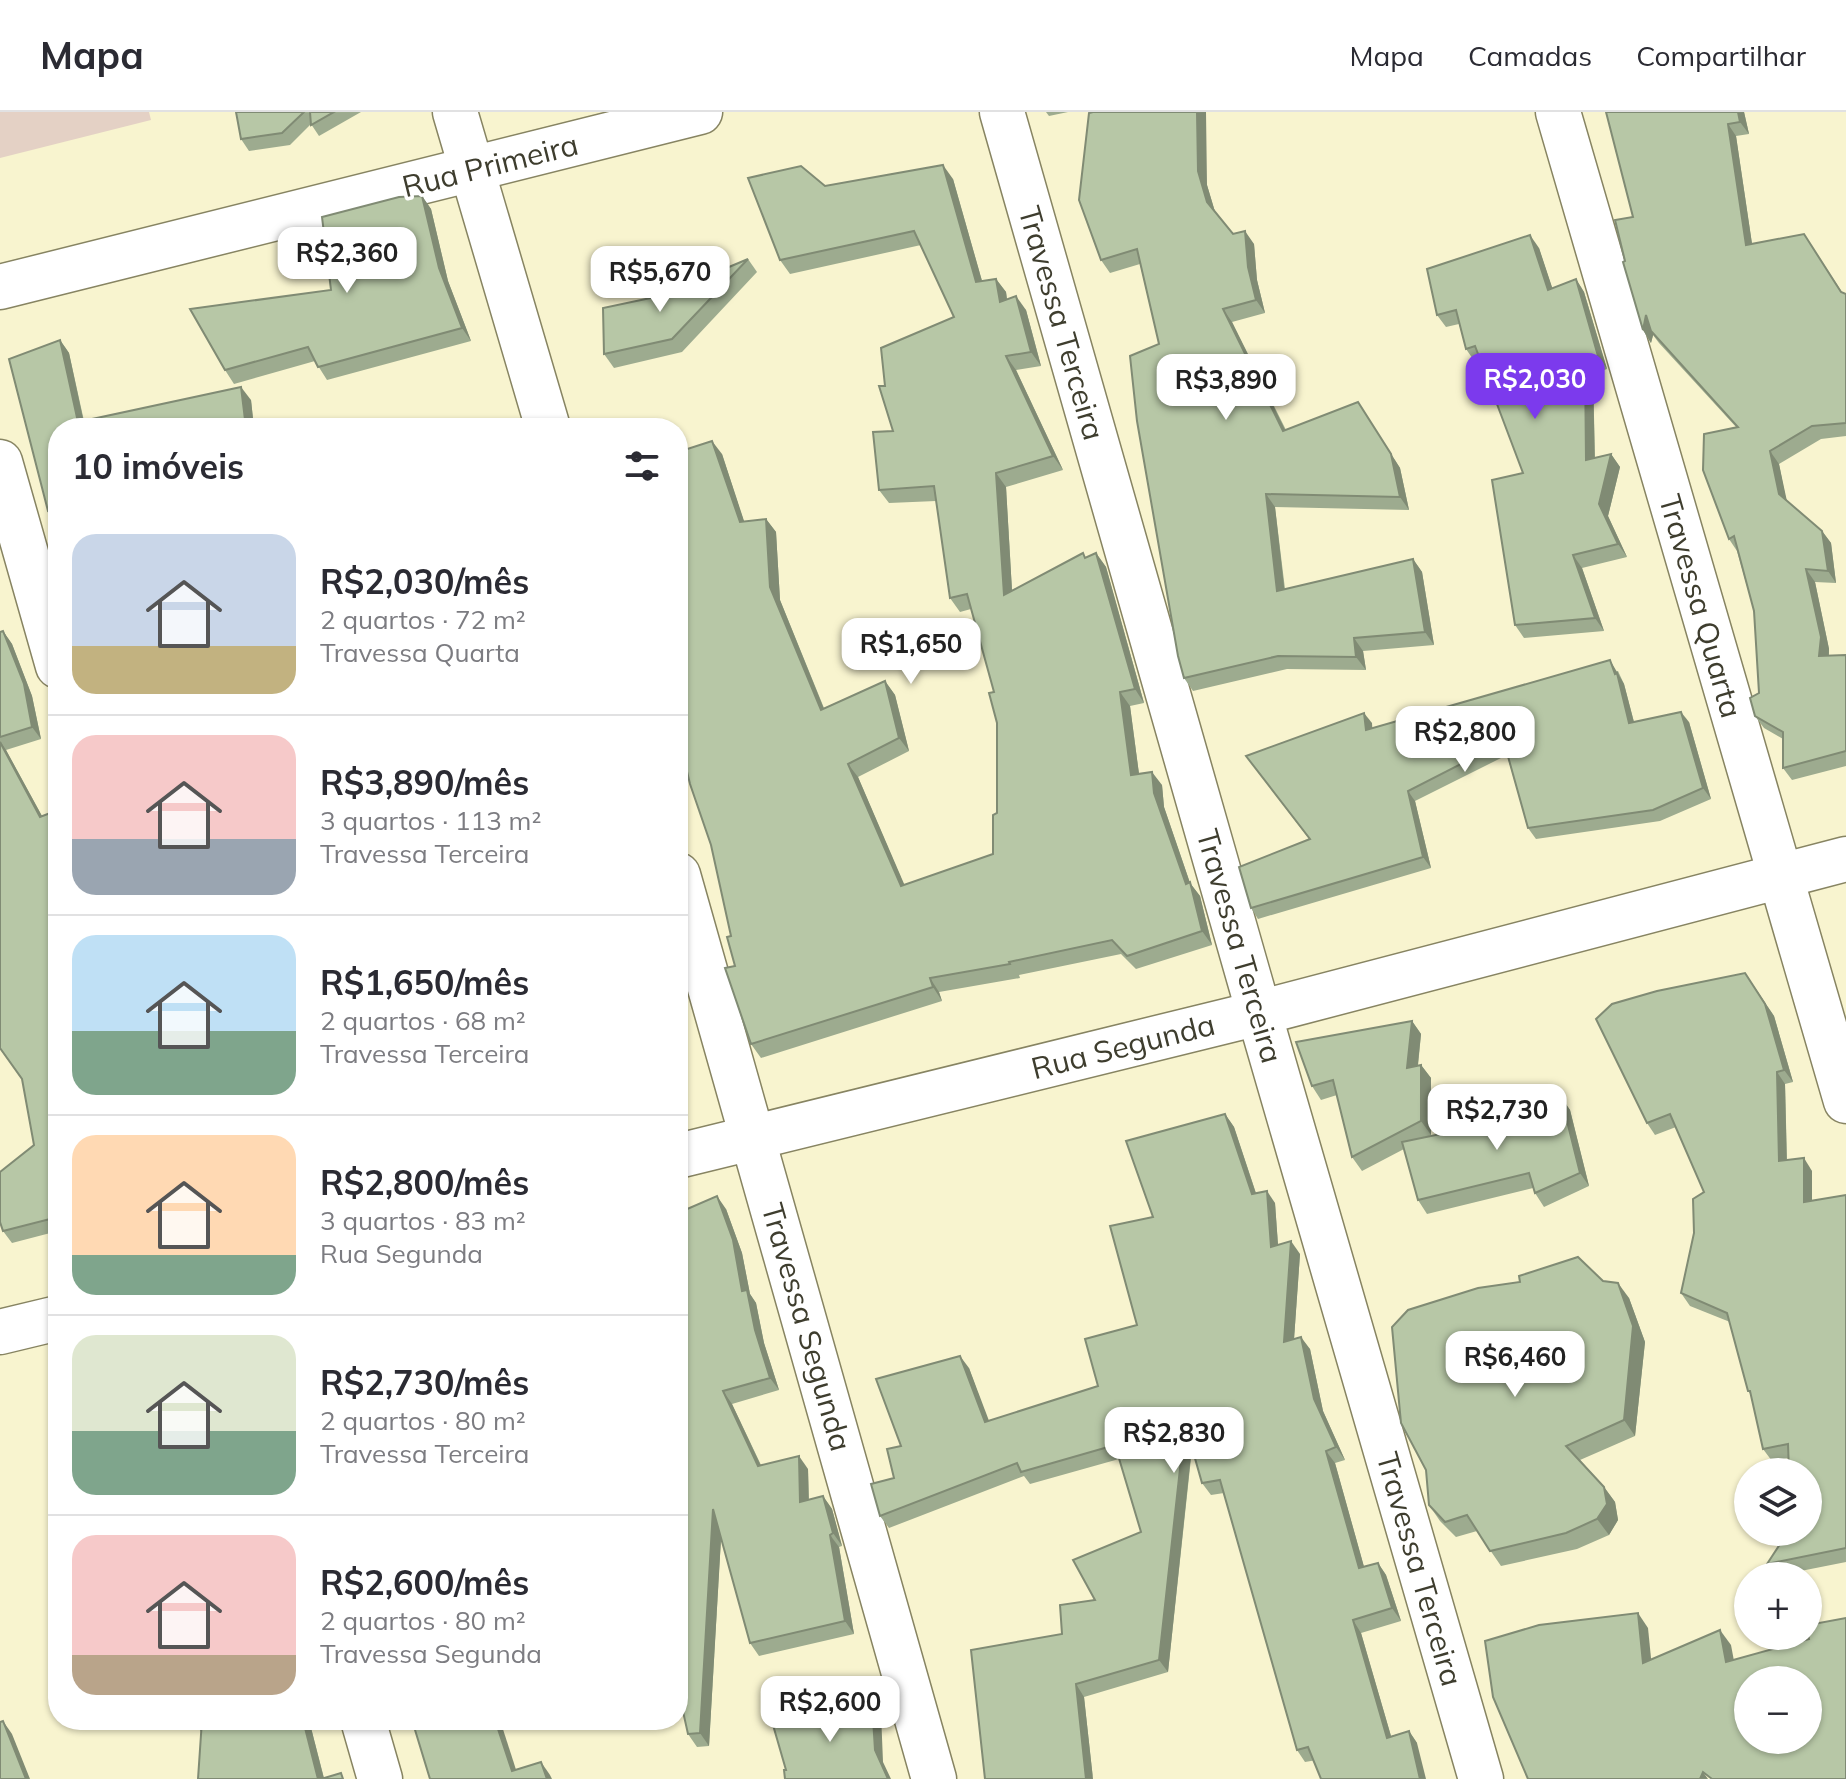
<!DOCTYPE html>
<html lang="pt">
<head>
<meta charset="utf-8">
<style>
  body { margin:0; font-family:Mulish,sans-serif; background:#f7f7f7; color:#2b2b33; height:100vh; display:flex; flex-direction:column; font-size:30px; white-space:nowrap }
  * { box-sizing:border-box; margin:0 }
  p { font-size:26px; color:#7c7c81 }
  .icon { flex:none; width:44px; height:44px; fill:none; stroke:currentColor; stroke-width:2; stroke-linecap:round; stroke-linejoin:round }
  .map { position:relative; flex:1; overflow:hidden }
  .details { position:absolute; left:48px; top:306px; width:640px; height:1312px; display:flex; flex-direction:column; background:#fff; border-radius:32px; box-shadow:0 2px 6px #0004 }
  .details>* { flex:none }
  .buttons { position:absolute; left:1734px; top:1346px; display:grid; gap:16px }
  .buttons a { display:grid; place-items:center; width:88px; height:88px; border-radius:50%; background:#fff; box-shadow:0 2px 6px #0004; font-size:40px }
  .price { position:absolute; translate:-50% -68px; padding:0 18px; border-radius:16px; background:#fff; color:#222; font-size:26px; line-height:52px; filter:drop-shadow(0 2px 4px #0008) }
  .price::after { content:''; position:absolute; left:50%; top:48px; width:24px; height:18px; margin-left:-12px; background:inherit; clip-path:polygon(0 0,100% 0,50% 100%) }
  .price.selected { background:#7c3aed; color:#fff }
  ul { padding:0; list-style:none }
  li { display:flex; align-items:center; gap:24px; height:200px; padding:0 24px }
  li+li { border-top:2px solid #e1e1e2 }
  li span { display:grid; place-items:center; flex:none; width:224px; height:160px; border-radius:24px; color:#555 }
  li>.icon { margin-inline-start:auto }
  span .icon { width:96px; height:96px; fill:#fffc; stroke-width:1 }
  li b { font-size:34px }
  h2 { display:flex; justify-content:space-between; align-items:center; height:96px; padding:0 24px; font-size:34px }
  header { display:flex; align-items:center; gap:48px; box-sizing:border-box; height:112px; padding:0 40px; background:#fff; border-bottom:2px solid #e1e1e2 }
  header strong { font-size:38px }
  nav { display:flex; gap:44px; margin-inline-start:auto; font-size:28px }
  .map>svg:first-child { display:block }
  .green { fill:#e4d1c5 }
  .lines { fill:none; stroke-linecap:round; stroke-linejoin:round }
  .street-casing { stroke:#878462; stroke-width:47 }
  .street { stroke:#fff; stroke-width:44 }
  .wall { fill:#9dab8f }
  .shaded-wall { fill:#808b74 }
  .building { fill:#b7c7a6; stroke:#808b74; stroke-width:2; fill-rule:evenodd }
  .labels { text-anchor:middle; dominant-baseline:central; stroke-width:7; stroke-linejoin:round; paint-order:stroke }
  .street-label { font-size:30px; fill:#3e3d2e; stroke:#fff }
</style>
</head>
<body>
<header>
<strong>Mapa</strong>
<nav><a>Mapa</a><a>Camadas</a><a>Compartilhar</a></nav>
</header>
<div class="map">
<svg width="1846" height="1667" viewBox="0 0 1846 1667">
  <rect width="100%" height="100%" fill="#f8f4cf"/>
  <polygon class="green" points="0,0 149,0 151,8 0,46"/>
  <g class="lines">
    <defs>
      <g id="street">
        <polyline points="455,0 548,316"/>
        <polyline points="1002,0 1259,901 1481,1667"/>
        <polyline points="1558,0 1846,989"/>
        <polyline points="0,175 700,0"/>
        <polyline points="0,350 58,554"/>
        <polyline points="678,763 934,1667"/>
        <polyline points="678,1044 1259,901 1846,747"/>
        <polyline points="0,1220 58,1206"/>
        <polyline points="363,1608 380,1667"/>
      </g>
    </defs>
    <use href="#street" class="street-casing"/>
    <use href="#street" class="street"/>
  </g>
  <g class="wall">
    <polygon points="236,0 361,0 319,24 311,12 290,33 249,39 241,27"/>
    <polygon points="1046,0 1068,0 1049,4"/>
    <polygon points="1606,0 1744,0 1749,22 1736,24 1752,132 1804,122 1842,180 1846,182 1846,324 1821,327 1779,352 1786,388 1822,419 1831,431 1836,471 1815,470 1829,537 1829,544 1846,543 1846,654 1792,668 1783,656 1783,627 1764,616 1755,604 1759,581 1754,499 1737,439 1729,427 1736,315 1659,231 1653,223 1651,231 1643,218 1625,149 1633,105"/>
    <polygon points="953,67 982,169 996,167 1006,180 1007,187 1026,198 1041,254 1016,258 1063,358 1006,375 1012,478 1096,441 1106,455 1144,591 1130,594 1139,662 1162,673 1164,695 1190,771 1200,784 1212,833 1136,857 1121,842 1019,863 1020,866 939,880 942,889 761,946 751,932 735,854 731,824 722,342 744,410 766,407 776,420 780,488 824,596 885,569 895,583 909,639 858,665 904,773 993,742 997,701 997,611 994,580 971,497 960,500 950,486 936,389 889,391 879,378 893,319 885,274 954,205 921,133 790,162 780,148 825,74"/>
    <polygon points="1207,73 1215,100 1233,122 1254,132 1257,168 1265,201 1232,210 1286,318 1358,290 1400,356 1409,398 1275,395 1285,477 1413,447 1422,460 1434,533 1363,539 1366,558 1287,557 1193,579 1184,566 1159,232 1140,152 1110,161 1101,148"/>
    <polygon points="422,84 431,97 448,169 471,229 327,268 315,249 234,272 225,258 331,178"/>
    <polygon points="1539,136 1552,176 1576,167 1584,180 1607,257 1593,262 1595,346 1611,342 1620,355 1608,404 1627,445 1582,456 1604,519 1524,526 1515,513 1523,361 1480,247 1475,250 1466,237 1459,212 1446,215 1437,203"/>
    <polygon points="748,147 757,160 682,240 614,256 604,242 660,184"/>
    <polygon points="60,228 69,241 84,309 251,288 254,316 58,316 58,412 57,412 48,399"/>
    <polygon points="3,519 12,532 32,584 41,627 6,638 42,704 58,698 58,1119 12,1131 3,1119 34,1033 23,968 0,937 0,520"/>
    <polygon points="1618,559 1624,572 1634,610 1689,610 1711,687 1660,709 1536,727 1528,716 1507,643 1415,689 1431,756 1258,807 1251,796 1309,727 1246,644 1372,611 1372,617"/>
    <polygon points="1745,861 1774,904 1793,970 1785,972 1787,1048 1812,1059 1812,1089 1846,1083 1846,1450 1775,1464 1767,1452 1808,1420 1789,1346 1772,1349 1763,1337 1752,1284 1748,1279 1730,1210 1690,1194 1681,1181 1704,1080 1676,1015 1655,1023 1647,1011"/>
    <polygon points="1412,909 1421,922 1418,954 1421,953 1431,966 1431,1023 1425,1026 1513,1007 1561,985 1570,998 1589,1074 1544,1095 1535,1081 1533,1076 1427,1102 1418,1088 1404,1037 1362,1059 1352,1045 1337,983 1321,988 1312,974"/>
    <polygon points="1225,1002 1234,1015 1256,1081 1275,1091 1278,1133 1300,1142 1294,1227 1310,1237 1323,1299 1345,1348 1335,1351 1364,1455 1378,1451 1386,1463 1401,1509 1361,1521 1391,1624 1409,1619 1417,1631 1305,1650 1297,1638 1224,1381 1211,1383 1202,1371 1192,1337 1168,1560 1084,1585 1093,1667 1062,1522 1095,1488 1141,1420 1119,1347 1030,1372 1024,1364 889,1416 880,1404 894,1366 901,1334 969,1256 988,1309 1098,1274 1137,1213 1153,1105"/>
    <polygon points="726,1097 742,1141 750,1182 756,1191 764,1231 779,1278 732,1292 761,1353 808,1357 809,1388 823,1384 832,1397 842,1434 839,1435 854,1522 759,1544 750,1531 721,1426 709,1634 697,1635 688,1622"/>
    <polygon points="1603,1169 1629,1186 1645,1230 1635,1324 1580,1348 1604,1375 1615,1390 1618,1408 1609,1423 1577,1437 1501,1454 1477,1419 1456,1425 1440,1409 1429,1393"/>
    <polygon points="194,1608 309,1608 324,1666 345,1667 198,1667 201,1620"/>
  </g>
  <g class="shaded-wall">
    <polygon points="1197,0 1206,0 1207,73 1216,103 1207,90 1198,59"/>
    <polygon points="1738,0 1744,0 1749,22 1740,10"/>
    <polygon points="1728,12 1736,24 1754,145 1746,133"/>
    <polygon points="943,53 953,67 986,183 976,170"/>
    <polygon points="422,84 431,97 448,169 471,229 462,216 439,156"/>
    <polygon points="1245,119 1254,132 1257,168 1265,201 1256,188 1248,155"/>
    <polygon points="1530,123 1539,136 1557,190 1548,178"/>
    <polygon points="996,167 1006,180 1009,204 1000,190"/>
    <polygon points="1576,167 1584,180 1607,257 1598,244"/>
    <polygon points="1016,184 1026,198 1041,254 1031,240"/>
    <polygon points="1223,197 1232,210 1292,332 1283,319"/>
    <polygon points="1646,203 1655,216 1651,231 1643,218"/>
    <polygon points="60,228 69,241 85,316 78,310"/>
    <polygon points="1006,244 1016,258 1063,358 1053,344"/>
    <polygon points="1585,249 1593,262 1595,360 1586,348"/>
    <polygon points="241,275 251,288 254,316 246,316"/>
    <polygon points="1358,290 1400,356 1409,398 1400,385"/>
    <polygon points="712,329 722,342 749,424 740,410"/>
    <polygon points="1770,339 1779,352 1788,394 1779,382"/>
    <polygon points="1611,342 1620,355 1608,404 1627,445 1618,432 1599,392"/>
    <polygon points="996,361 1006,375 1013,496 1004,483"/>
    <polygon points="1266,382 1275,395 1286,492 1277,479"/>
    <polygon points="766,407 776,420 780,488 830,612 821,598 770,475"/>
    <polygon points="1822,419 1831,431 1836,471 1828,459"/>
    <polygon points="1096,441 1106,455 1144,591 1135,577"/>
    <polygon points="1573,443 1582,456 1604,519 1595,506"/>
    <polygon points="1413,447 1422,460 1434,533 1425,520"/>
    <polygon points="1806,457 1815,470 1829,537 1828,557 1819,544"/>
    <polygon points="3,519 12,532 32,584 41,627 32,615"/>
    <polygon points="1354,526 1363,539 1366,558 1356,545"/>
    <polygon points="1610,548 1624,572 1637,622 1629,611"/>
    <polygon points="885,569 895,583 909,639 899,626"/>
    <polygon points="1120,580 1130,594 1141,677 1131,663"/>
    <polygon points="1681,600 1689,610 1711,687 1703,676"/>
    <polygon points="1364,601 1372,611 1373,629 1366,618"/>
    <polygon points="0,629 6,638 49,717 40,705"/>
    <polygon points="848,652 858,665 911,788 901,774"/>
    <polygon points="1152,660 1162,673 1164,695 1190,771 1200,784 1212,833 1202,819 1154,681"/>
    <polygon points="1408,679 1415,689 1431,756 1423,745"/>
    <polygon points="1745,861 1774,904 1793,970 1784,958"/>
    <polygon points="930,866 939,880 942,889 933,875"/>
    <polygon points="1412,909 1421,922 1416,970 1407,956"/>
    <polygon points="678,941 682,961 678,956"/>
    <polygon points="1421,953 1431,966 1431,1023 1421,1009"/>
    <polygon points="1777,960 1785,972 1787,1061 1779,1049"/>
    <polygon points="1561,985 1570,998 1589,1074 1580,1061"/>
    <polygon points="1225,1002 1234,1015 1260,1094 1252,1082"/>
    <polygon points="1804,1046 1812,1059 1812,1102 1804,1090"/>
    <polygon points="1267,1079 1275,1091 1279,1147 1271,1135"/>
    <polygon points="717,1084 726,1097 742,1141 750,1182 756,1191 764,1231 779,1278 770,1266 742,1179"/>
    <polygon points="1291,1129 1300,1142 1293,1242 1284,1230"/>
    <polygon points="1618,1171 1629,1186 1645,1230 1635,1324 1624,1308"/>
    <polygon points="1301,1225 1310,1237 1323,1299 1345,1348 1336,1335 1314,1287"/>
    <polygon points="960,1244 969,1256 994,1322 985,1310"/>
    <polygon points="723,1279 732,1292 767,1367 758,1354"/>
    <polygon points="1185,1311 1193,1324 1168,1560 1159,1548"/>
    <polygon points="1326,1339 1335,1351 1368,1469 1359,1456"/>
    <polygon points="799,1344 808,1357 809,1403 800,1390"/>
    <polygon points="1604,1375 1615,1390 1618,1408 1609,1423 1597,1407"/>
    <polygon points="823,1384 832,1397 842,1434 833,1421"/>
    <polygon points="713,1397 722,1410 709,1634 700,1621"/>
    <polygon points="830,1423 839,1435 854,1522 845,1509"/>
    <polygon points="1378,1451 1386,1463 1401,1509 1392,1496"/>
    <polygon points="1638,1501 1648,1516 1653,1566 1643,1551"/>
    <polygon points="1353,1508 1361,1521 1395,1638 1387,1626"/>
    <polygon points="1720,1518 1731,1533 1737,1565 1726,1550"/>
    <polygon points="1076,1572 1084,1585 1093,1667 1086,1667"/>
    <polygon points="872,1590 881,1601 883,1650 891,1667 888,1667 875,1638"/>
    <polygon points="303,1608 309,1608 324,1667 318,1667"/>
    <polygon points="495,1608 500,1608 519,1667 512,1659"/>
    <polygon points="3,1609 12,1622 30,1667 26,1667"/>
    <polygon points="1409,1619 1417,1631 1426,1667 1420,1667"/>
    <polygon points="541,1650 550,1663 552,1667 547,1667"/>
    <polygon points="1703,1660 1708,1667 1700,1667"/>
  </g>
  <g class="building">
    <polygon points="236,0 304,0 282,21 241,27"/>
    <polygon points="310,0 334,0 311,13"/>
    <polygon points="1093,0 1197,0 1198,59 1207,90 1233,122 1245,119 1248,155 1256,188 1223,197 1283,319 1358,290 1391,342 1400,385 1266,382 1277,479 1413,447 1425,520 1354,526 1356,545 1278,544 1184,566 1178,544 1137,309 1130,244 1159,232 1137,137 1101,148 1079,88 1089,1"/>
    <polygon points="1606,0 1738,0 1740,10 1728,12 1746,133 1804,122 1841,180 1846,182 1846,311 1812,314 1770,339 1779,382 1822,419 1828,459 1806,457 1821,525 1819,544 1846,543 1846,639 1783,656 1783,620 1755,604 1750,586 1759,581 1754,499 1734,424 1729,427 1703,358 1704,322 1738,315 1651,219 1646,203 1643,218 1623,150 1625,149 1615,108 1633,105"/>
    <polygon points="943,53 976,170 996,167 1000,190 1016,184 1031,240 1006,244 1053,344 996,361 1004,483 1083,441 1085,446 1096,441 1135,577 1120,580 1131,663 1152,660 1154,681 1186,772 1190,770 1202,819 1127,844 1112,828 1009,850 1010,852 930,866 933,875 751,932 725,856 735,854 727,825 731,824 711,733 690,672 678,622 678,340 712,329 740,410 766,407 770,475 821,598 885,569 899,626 848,652 901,774 993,742 993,703 997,701 997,611 989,581 994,580 967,482 950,486 934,374 879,378 873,320 893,319 879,274 885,274 881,236 954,205 914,119 780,148 748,66 801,54 825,74"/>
    <polygon points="422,84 439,156 462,216 318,255 308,235 225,258 190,197 331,178 322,105 399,85"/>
    <polygon points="1530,123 1548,178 1576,167 1598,244 1585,249 1586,348 1611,342 1599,392 1618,432 1573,443 1595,506 1515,513 1492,368 1523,361 1475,234 1466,237 1456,198 1437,203 1427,157"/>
    <polygon points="748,147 672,227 604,242 603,196 660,184"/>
    <polygon points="60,228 78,310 241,275 246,316 58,316 58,396 48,399 9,247"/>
    <polygon points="3,519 24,572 32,615 0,625 0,520"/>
    <polygon points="1610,548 1615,562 1617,561 1629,611 1681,600 1703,676 1653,698 1528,716 1504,630 1408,679 1423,745 1251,796 1239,755 1310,727 1246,644 1364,601 1366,618"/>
    <polygon points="0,630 40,705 58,698 58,1105 3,1119 0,1110 0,1060 34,1033 22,967 0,936"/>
    <polygon points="1745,861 1765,892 1784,958 1777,960 1779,1049 1804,1046 1804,1090 1846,1083 1846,1436 1767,1452 1788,1420 1808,1420 1808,1360 1789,1360 1788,1332 1763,1337 1750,1279 1748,1279 1727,1201 1681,1181 1694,1121 1693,1087 1704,1080 1670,1002 1647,1011 1596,907 1612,892 1657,879"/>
    <polygon points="1412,909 1407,956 1421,953 1421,1009 1352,1045 1333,968 1312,974 1296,930"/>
    <polygon points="1561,985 1580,1061 1535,1081 1529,1061 1418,1088 1402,1030 1513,1007 1508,989"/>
    <polygon points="1225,1002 1252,1082 1267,1079 1271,1135 1291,1129 1284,1230 1301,1225 1314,1287 1336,1335 1326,1339 1359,1456 1378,1451 1392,1496 1353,1508 1387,1626 1409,1619 1420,1667 1321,1667 1308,1635 1297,1638 1220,1368 1202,1371 1185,1311 1159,1548 1076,1572 1086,1667 985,1667 971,1538 1062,1522 1060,1493 1095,1488 1073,1448 1141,1420 1115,1333 1021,1360 1017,1351 880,1404 871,1372 894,1366 887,1337 901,1334 876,1267 960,1244 985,1310 1098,1274 1085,1227 1137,1213 1110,1114 1153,1105 1126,1029"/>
    <polygon points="717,1084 733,1128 742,1179 747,1178 755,1218 770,1266 723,1279 758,1354 799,1344 800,1390 823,1384 833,1421 830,1423 845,1509 750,1531 713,1397 700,1621 688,1622 678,1577 678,1101"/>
    <polygon points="1578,1145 1603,1169 1618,1171 1633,1214 1624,1308 1566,1334 1604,1375 1607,1392 1597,1407 1566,1421 1490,1439 1467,1403 1445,1410 1429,1393 1426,1358 1401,1311 1392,1215 1408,1198 1478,1176 1520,1170 1519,1164"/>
    <path d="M 1638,1501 L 1643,1551 L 1720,1518 L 1726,1550 L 1809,1527 L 1808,1522 L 1808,1513 L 1846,1506 L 1846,1667 L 1712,1667 L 1703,1660 L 1700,1667 L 1528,1667 L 1493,1585 L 1485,1529 L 1539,1513 ZM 1748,1568 L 1808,1568 L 1808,1628 L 1748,1628 Z"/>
    <polygon points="872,1590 875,1638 888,1667 785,1667 784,1658 786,1658 771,1606"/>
    <polygon points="202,1608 303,1608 318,1667 198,1667"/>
    <polygon points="412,1608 495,1608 512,1659 541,1650 547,1667 430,1667"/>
    <polygon points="3,1609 26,1667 0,1667 0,1610"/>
    <polygon points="341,1661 343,1667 321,1667"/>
  </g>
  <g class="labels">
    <g class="street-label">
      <text transform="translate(490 53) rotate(-14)">Rua Primeira</text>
      <text transform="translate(1062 211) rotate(74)">Travessa Terceira</text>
      <text transform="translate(1701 494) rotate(74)">Travessa Quarta</text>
      <text transform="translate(1240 834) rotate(74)">Travessa Terceira</text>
      <text transform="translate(1123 934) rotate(-14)">Rua Segunda</text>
      <text transform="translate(807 1215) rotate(74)">Travessa Segunda</text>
      <text transform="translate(1420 1457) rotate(74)">Travessa Terceira</text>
    </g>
  </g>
</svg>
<div class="buttons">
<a><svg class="icon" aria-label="layers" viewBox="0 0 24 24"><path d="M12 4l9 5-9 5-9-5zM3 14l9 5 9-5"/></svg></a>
<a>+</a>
<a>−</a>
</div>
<b class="price" style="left:347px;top:183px">R$2,360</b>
<b class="price" style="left:660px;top:202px">R$5,670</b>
<b class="price selected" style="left:1535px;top:309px">R$2,030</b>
<b class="price" style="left:1226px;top:310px">R$3,890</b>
<b class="price" style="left:911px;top:574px">R$1,650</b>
<b class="price" style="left:1465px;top:662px">R$2,800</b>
<b class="price" style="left:1497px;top:1040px">R$2,730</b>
<b class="price" style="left:1515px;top:1287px">R$6,460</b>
<b class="price" style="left:1174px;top:1363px">R$2,830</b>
<b class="price" style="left:830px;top:1632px">R$2,600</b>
<section class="details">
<h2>10 imóveis<svg class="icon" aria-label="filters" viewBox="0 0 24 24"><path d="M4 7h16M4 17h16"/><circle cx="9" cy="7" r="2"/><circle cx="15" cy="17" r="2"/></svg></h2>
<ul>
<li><span style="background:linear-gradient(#c9d6e8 70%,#c2b280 0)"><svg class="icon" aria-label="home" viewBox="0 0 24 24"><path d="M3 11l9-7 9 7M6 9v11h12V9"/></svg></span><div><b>R$2,030/mês</b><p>2 quartos · 72 m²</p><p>Travessa Quarta</p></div></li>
<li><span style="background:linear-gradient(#f6c9c9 65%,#9aa5b1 0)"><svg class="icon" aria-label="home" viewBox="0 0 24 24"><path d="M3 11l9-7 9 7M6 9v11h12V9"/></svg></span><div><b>R$3,890/mês</b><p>3 quartos · 113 m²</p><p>Travessa Terceira</p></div></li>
<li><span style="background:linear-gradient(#bfe0f5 60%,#7fa58c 0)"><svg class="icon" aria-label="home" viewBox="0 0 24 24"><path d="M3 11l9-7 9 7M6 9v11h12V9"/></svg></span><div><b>R$1,650/mês</b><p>2 quartos · 68 m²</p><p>Travessa Terceira</p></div></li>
<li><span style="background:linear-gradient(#ffd9b3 75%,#7fa58c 0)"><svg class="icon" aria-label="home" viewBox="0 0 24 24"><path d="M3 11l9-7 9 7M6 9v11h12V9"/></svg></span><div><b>R$2,800/mês</b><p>3 quartos · 83 m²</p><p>Rua Segunda</p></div></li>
<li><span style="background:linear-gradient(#dfe7d0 60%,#7fa58c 0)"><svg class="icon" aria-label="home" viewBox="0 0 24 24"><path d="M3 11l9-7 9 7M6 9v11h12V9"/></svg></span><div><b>R$2,730/mês</b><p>2 quartos · 80 m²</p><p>Travessa Terceira</p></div></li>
<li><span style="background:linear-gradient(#f6c9c9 75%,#b9a48a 0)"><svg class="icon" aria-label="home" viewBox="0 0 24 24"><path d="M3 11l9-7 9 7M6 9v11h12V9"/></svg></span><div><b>R$2,600/mês</b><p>2 quartos · 80 m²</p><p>Travessa Segunda</p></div></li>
</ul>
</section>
</div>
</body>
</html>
